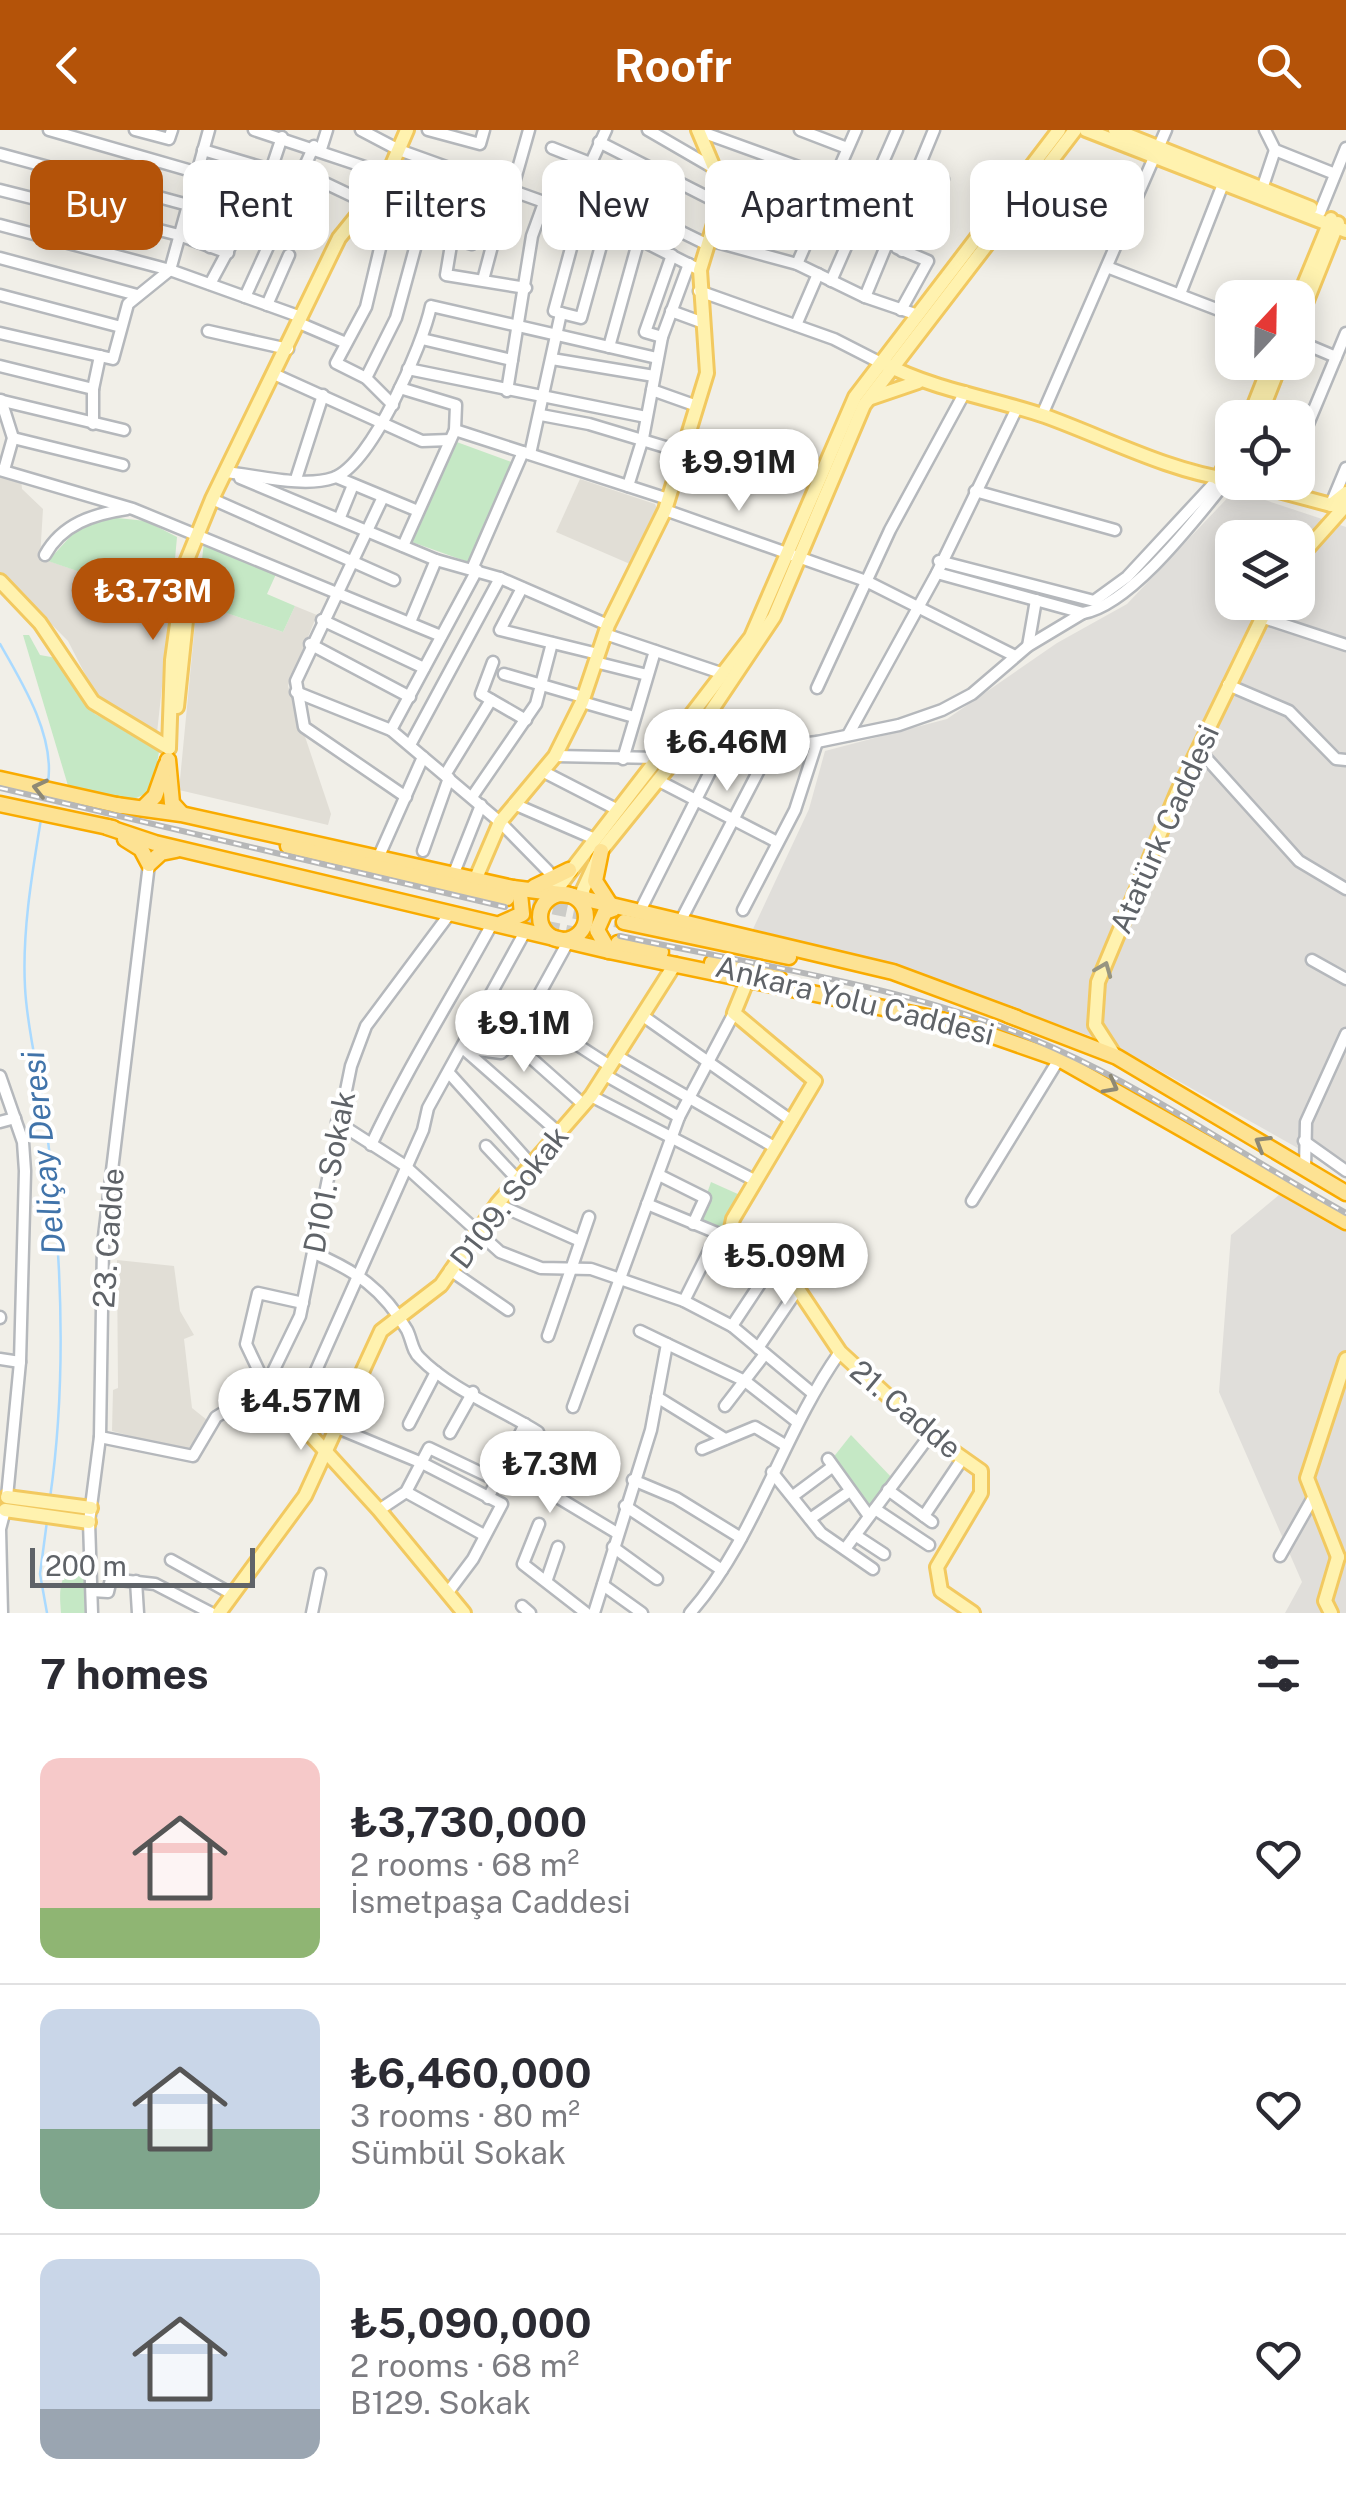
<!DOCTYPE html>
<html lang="en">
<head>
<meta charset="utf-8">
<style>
  body { margin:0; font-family:"Public Sans",sans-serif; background:#f7f7f7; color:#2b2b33; height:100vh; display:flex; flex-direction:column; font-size:38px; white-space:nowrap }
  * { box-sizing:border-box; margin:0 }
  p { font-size:32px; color:#7c7c81 }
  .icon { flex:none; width:55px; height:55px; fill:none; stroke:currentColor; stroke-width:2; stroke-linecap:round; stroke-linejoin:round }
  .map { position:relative; height:1483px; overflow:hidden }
  .details { display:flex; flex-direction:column; background:#fff; flex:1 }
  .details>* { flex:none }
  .hud { position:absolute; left:30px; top:30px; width:1288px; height:90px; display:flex; gap:20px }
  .needle { width:65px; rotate:22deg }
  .fabs { position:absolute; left:1215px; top:150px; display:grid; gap:20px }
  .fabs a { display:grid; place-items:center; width:100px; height:100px; border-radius:20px; background:#fff; box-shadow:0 5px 25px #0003; font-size:50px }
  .scale { position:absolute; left:30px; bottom:25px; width:225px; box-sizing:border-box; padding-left:10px; border:5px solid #5f6368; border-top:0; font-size:28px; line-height:35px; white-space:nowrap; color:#5f6368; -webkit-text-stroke:8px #fff; paint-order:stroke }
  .price { position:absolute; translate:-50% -85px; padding:0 22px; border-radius:35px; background:#fff; color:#222; font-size:32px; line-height:65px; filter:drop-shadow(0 2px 5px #0008) }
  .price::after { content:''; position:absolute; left:50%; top:60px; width:30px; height:22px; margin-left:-15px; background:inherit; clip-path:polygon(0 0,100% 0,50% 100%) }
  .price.current { background:#b45309; color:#fff }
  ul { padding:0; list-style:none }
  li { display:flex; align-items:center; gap:30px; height:250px; padding:0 40px }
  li+li { border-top:2px solid #e1e1e2 }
  li span { display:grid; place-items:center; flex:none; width:280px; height:200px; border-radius:20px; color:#555 }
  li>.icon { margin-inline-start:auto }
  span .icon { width:120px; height:120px; fill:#fffc; stroke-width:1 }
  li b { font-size:42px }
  h2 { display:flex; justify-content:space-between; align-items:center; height:120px; padding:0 40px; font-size:42px }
  .tag { padding:0 35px; border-radius:20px; background:#fff; box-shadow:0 5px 25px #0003; font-size:35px; line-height:90px }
  .tag.current { background:#b45309; color:#fff }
  header { display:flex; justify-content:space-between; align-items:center; height:130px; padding:0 40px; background:#b45309; color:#fff; font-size:45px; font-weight:700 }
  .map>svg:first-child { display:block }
  .industrial { fill:#e0deda; fill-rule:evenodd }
  .education { fill:#e1ded6 }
  .green { fill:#c5e8c5 }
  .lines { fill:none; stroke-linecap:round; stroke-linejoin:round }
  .stream { stroke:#aadaff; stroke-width:2.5 }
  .highway-tunnel { stroke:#ccccc8; stroke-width:14; stroke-dasharray:14 7; stroke-linecap:butt }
  .minor-casing { stroke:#b5b8bc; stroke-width:15 }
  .major-casing { stroke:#f2c960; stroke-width:18 }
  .highway-casing { stroke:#f9ab00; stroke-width:19 }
  .minor { stroke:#fff; stroke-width:10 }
  .major { stroke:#fff2af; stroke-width:12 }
  .highway { stroke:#fde293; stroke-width:14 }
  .rail-casing { stroke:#b6b7b8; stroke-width:6 }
  .rail { stroke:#fff; stroke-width:2.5; stroke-dasharray:8; stroke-linecap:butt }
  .oneway { stroke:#8e8975 }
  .oneway2 { stroke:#979581 }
  .labels { text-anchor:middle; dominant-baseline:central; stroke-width:8; stroke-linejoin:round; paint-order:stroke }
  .street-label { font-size:30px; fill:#5f6368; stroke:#fff }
  .water-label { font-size:32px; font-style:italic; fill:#4174aa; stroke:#fff }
</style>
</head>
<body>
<header><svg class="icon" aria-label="back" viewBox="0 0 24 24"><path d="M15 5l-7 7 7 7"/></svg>Roofr<svg class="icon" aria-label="search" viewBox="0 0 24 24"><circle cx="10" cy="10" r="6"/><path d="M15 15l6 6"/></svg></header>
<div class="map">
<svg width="1346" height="1483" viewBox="0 0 1346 1483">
  <rect width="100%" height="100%" fill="#f1efe8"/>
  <g class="industrial">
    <path d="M 1235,360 L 1346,397 L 1346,1045 L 1114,915 L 901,836 L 753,799 L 809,679 L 825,621 L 947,589 L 1057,513 L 1127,474 ZM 1232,408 L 1298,408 L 1298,472 L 1232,472 Z"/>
    <polygon points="1286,1059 1346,1093 1346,1483 1285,1483 1302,1452 1219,1262 1231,1105"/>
  </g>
  <g class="education">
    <polygon points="0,345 21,348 22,359 43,379 40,428 171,473 157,603 101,575 68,511 0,442"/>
    <polygon points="580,349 655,374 658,381 630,434 556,402"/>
    <polygon points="197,473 283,502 295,476 317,485 288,556 331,684 328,695 179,660"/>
    <polygon points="117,1130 174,1136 180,1181 194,1205 184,1209 192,1278 207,1290 191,1322 112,1301 113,1260 118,1258"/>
  </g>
  <g class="green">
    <polygon points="454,311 514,333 471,433 409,411"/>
    <polygon points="108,387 146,391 177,407 171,473 48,431 78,398"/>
    <polygon points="204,412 277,442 267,464 295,476 283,502 197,473"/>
    <polygon points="23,505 29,505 40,525 62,529 95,584 154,614 159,622 152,661 134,669 69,659"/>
    <polygon points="711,1052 740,1065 719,1101 697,1092"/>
    <polygon points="851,1305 893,1349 868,1380 832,1329"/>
    <path d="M 84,1433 L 85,1483 L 61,1483 C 59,1458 58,1441 84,1433 Z"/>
  </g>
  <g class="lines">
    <g class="stream">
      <path d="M 0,514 C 22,552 55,606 48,652"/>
      <path d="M 41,689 C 32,744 22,802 25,857 C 27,900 39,943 45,986 C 61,1109 68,1244 50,1368"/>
      <polyline points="47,1483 40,1444 47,1391"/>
    </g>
    <g class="highway-tunnel">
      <polyline points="512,769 624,792"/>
      <polyline points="504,789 610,811"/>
    </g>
    <defs>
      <g id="minor">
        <polyline points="49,0 275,65"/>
        <polyline points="135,0 169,9 172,0"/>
        <polyline points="254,0 389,45"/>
        <polyline points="361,0 399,20 619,99 700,140"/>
        <polyline points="428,0 480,14 484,0"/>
        <polyline points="648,0 717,40"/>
        <polyline points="800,0 847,18"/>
        <polyline points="1265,0 1275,20 1335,44"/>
        <polyline points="699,1 832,49"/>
        <polyline points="599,12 719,73"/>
        <polyline points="552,18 590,33"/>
        <polyline points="321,19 327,0"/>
        <polyline points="203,20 271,40 282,7"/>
        <polyline points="0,24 188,75"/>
        <polyline points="304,43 367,73"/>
        <polyline points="385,51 473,77"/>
        <polyline points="720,52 824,74"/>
        <polyline points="582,53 708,115"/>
        <polyline points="1262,59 1275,20"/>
        <polyline points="0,60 179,105 228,123"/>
        <polyline points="512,60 529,0"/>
        <polyline points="364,77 387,89 472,114"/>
        <polyline points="569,81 606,0"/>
        <polyline points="718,81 812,101"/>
        <polyline points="1312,88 1320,82 1346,18"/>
        <polyline points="387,89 366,177 336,233 366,248 393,275"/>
        <polyline points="0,95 170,140 301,187"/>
        <polyline points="452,109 446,145 526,158"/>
        <polyline points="709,110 797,134 865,167 915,184"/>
        <polyline points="210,117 230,49"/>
        <polyline points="897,118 928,131 901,180"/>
        <polyline points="902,121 943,49 919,37"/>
        <polyline points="0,128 137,165"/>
        <polyline points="797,134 856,0"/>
        <polyline points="1107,137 1232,185"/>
        <polyline points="483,150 496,101"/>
        <polyline points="831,151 897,0"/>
        <polyline points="210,154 261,59"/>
        <polyline points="699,161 834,209 879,232"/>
        <polyline points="1180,164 1223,54"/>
        <polyline points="0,165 121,197"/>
        <polyline points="245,167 314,16"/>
        <polyline points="865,167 934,0"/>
        <polyline points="267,175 289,125"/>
        <polyline points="671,181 701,192"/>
        <polyline points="561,183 581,188 607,94"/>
        <polyline points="299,193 346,213"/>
        <polyline points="796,195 818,144"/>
        <polyline points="208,201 288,219"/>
        <polyline points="0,203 113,229 128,174 170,140 209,0"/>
        <polyline points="662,207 645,202 672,125"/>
        <polyline points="422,209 512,230"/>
        <polyline points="1298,211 1336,227"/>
        <polyline points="609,217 639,109"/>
        <polyline points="552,229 654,246"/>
        <polyline points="0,236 93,259"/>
        <polyline points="408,239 646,287"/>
        <polyline points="276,245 422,311 450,310"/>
        <polyline points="366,248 396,188 420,100"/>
        <polyline points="400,258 456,275 455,300 403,416"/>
        <polyline points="652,260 697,276"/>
        <polyline points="507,261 532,106 544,73"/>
        <polyline points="1,270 13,308 4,340"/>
        <polyline points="3,271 124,300"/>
        <polyline points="541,285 589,294 682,322"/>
        <polyline points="1042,285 1166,0"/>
        <polyline points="93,294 93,259 100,226"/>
        <polyline points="455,300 668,369"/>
        <polyline points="13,308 123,335"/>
        <polyline points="1298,318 1346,203"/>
        <polyline points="530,324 561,183 554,181 580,85"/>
        <polyline points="0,340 133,379 441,506"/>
        <path d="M 225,342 C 257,345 303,358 333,348 C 372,335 423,214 431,176 L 657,228"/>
        <polyline points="336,347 418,381"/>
        <polyline points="240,348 436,430 500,448 608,495"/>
        <polyline points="296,349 323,265"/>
        <polyline points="628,356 643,308 662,207 689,134"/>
        <polyline points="975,361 1115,400"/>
        <polyline points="383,367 296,551 304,597 406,667"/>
        <polyline points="212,369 394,450"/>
        <polyline points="1331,374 1346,338"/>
        <polyline points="665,380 866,451 1015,526"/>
        <polyline points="340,387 353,355"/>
        <path d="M 45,425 C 62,394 93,384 127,379"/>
        <polyline points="939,431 1094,471 1127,447 1218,349"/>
        <polyline points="472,439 523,322"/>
        <path d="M 937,443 L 1083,483 C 1131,475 1197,387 1228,349"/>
        <polyline points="522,458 500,500 598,524"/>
        <polyline points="1261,487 1346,515"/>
        <polyline points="322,490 424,538"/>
        <polyline points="410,492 436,430"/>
        <polyline points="605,504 724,544"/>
        <polyline points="310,514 410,567"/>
        <polyline points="1028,516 1036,470"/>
        <polyline points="493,532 481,564 526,590"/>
        <polyline points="595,532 647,545"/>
        <polyline points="504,544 583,567"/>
        <polyline points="1228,555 1289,581 1336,629 1346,630"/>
        <polyline points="817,558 890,400 965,262"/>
        <polyline points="296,562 391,600 500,692 548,741"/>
        <polyline points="582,572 634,587"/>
        <polyline points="391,600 477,440"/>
        <polyline points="848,605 937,443 1017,278"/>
        <polyline points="410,615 500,448"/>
        <polyline points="1199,620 1299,731 1346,759"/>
        <polyline points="681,623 725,612 771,617 817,612 899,595 942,580 972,564 1028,516 1083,483"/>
        <polyline points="555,626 659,628"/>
        <polyline points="623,629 655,521"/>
        <polyline points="544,642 618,680"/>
        <polyline points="445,645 491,570"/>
        <polyline points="659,651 777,712"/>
        <polyline points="472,667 536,574 552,513"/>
        <polyline points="514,674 595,709"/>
        <polyline points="423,721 449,648"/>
        <polyline points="379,726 423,627"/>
        <polyline points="454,743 481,675"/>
        <polyline points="643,775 725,612"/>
        <polyline points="743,780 795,680 817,612"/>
        <polyline points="680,792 771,617"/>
        <polyline points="1312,830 1346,849"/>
        <polyline points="531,885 610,936"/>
        <polyline points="643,886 792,991"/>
        <polyline points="513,912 584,975"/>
        <polyline points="463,918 501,923 513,912 568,812"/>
        <polyline points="465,920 558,1002"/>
        <polyline points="617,926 776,1018"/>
        <polyline points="449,943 530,1033"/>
        <polyline points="605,945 679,987"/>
        <polyline points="0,946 23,1012 25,1041 20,1232 7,1367"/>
        <polyline points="591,966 756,1051"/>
        <polyline points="0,992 15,988"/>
        <polyline points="337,992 404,1035 500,1122 541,1138 591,1139 684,1171 732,1196 811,1262"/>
        <polyline points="1304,1011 1346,1041"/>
        <path d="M 371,1015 C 407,938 453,866 493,792"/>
        <polyline points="486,1016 517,1049"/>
        <polyline points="1305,1039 1306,992 1346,904"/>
        <polyline points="659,1045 705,1068 693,1094"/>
        <polyline points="972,1071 1059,929"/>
        <polyline points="497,1074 580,1111"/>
        <polyline points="647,1074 729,1108"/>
        <path d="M 314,1123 C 356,1141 383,1159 407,1200 C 412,1210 412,1221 420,1228 C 450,1259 501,1279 538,1302"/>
        <polyline points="450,1140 508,1180"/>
        <polyline points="684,1171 717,1105"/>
        <polyline points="0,1188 0,1187"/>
        <polyline points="732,1196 771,1137"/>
        <polyline points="548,1206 589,1087"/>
        <polyline points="667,1214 745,1251 796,1291"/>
        <polyline points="758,1218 798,1159"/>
        <polyline points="0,1229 20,1232"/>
        <polyline points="266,1256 246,1214 258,1163 303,1173"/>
        <polyline points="657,1267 725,1309"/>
        <polyline points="725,1276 765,1224"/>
        <polyline points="573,1277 679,987 734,883"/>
        <polyline points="294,1290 423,1000 428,978 526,800"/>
        <polyline points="409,1294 436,1242"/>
        <polyline points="335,1297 422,1333 502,1374 473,1429 449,1461"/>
        <polyline points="450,1303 473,1262"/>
        <polyline points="100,1307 193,1326 216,1287 266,1256 300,1186 351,936 366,896 451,782"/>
        <polyline points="702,1319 755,1297 785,1315"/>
        <polyline points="828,1329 869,1386"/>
        <polyline points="504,1335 617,1403"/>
        <polyline points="772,1342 821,1403 873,1439"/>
        <polyline points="633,1350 676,1368 741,1408"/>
        <polyline points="888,1360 932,1392"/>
        <polyline points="406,1362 484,1405"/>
        <polyline points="793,1366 832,1337"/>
        <polyline points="488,1368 525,1294"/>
        <polyline points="625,1376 722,1440"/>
        <polyline points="875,1379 929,1415"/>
        <polyline points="379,1380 406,1362 429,1318 496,1350"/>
        <polyline points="924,1386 963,1328"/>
        <polyline points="810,1389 850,1361"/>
        <polyline points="539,1394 523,1434 586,1483"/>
        <polyline points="855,1405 884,1424"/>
        <polyline points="613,1417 657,1449"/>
        <polyline points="845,1419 930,1305"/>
        <polyline points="1280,1426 1314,1366"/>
        <polyline points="171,1430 232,1464"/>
        <polyline points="547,1449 558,1417"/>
        <polyline points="136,1451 138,1483"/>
        <polyline points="603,1455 642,1483"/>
        <polyline points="92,1461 108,1462 111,1449 155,1454 211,1483"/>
        <polyline points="522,1476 530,1483"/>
        <polyline points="2,1483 0,1399 5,1380"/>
        <polyline points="92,1483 89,1392 100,1307 103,1115 149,734"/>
        <polyline points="312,1483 320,1444"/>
        <polyline points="594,1483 651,1300 667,1214 640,1201"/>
        <path d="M 690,1483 C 756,1408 782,1304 840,1222"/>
      </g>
      <g id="major">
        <polyline points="1086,0 1346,101"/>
        <polyline points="1115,0 1311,78"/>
        <polyline points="1298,169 1331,89"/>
        <polyline points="1298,193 1338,93"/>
        <path d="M 885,234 C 935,260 992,268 1045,286 C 1106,308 1168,341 1232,350"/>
        <polyline points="871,268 918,252"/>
        <polyline points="1249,288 1271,232"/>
        <polyline points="1259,288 1281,232"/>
        <polyline points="1218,349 1232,321"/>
        <polyline points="1245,352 1331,375"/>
        <polyline points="1331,375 1346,363"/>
        <polyline points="1298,429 1346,375"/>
        <polyline points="0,451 40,493 93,572 169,618"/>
        <polyline points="177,577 191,443"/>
        <polyline points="169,618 172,530 185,435 212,369 339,108 385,51 407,0"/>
        <polyline points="476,748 500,692 555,626 582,572 608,495 665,380 707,243 700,140 718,81 720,52 698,0"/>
        <polyline points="550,768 751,507 855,267 1059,0"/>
        <polyline points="585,781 583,760 601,721 697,602 774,487 864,275 1075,0"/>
        <polyline points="747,851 734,883 815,951 733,1089 729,1108 798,1159 840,1222 930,1305 981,1341 981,1363 937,1437 941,1461 973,1483"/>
        <polyline points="1115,926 1095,895 1098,852 1177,663 1270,472"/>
        <polyline points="266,1256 379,1380 464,1483"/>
        <polyline points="7,1367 91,1378"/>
        <polyline points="5,1380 89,1392"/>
        <polyline points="1338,1427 1307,1348 1346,1229"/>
        <polyline points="219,1483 305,1366 381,1201 441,1155 497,1074 591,966 675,834"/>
        <polyline points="1331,1483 1325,1471 1338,1427"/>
      </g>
      <g id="highway">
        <polyline points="168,630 172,673 181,683"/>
        <polyline points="0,649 121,676"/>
        <polyline points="0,674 113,698"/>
        <polyline points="116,675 181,684 513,758 569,765 893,842 1017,888"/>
        <polyline points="144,677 155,666 166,635"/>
        <polyline points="107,697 155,713 609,821 956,893"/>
        <polyline points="125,709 141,719 149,734 161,723 176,720"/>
        <polyline points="288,716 507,768"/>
        <polyline points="601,721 595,751 613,779 605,782 597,800 609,821"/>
        <polyline points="534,757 569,740"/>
        <circle cx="563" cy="787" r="23"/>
        <polyline points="624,792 789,827"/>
        <polyline points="502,793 522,784 520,764 513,758"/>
        <polyline points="618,813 661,822"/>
        <polyline points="712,833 779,848"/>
        <polyline points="1008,885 1117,927 1346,1063"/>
        <polyline points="950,891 1059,929 1346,1092"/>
      </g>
    </defs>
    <use href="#minor" class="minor-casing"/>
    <use href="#major" class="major-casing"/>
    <use href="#highway" class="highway-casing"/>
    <use href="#minor" class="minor"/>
    <use href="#major" class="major"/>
    <use href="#highway" class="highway"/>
    <defs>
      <g id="rail">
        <polyline points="0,658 505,777"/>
        <path d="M 620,806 C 764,837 918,857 1054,918 C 1156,964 1248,1029 1346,1083"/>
      </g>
    </defs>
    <use href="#rail" class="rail-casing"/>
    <use href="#rail" class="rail"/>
  </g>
  <defs><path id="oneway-chevron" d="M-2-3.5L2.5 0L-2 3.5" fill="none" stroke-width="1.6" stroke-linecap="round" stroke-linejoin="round" transform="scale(2.5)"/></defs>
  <g class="oneway">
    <use href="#oneway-chevron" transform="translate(40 658) rotate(-167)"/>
    <use href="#oneway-chevron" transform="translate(1111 956) rotate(28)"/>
    <use href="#oneway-chevron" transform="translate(1262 1013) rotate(-149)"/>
  </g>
  <use class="oneway2" href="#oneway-chevron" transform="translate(1104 839) rotate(-68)"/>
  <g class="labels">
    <g class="street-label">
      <text transform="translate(1164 699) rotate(-66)">Atatürk Caddesi</text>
      <text transform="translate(855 870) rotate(14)">Ankara Yolu Caddesi</text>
      <text transform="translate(329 1042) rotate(-79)">D101. Sokak</text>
      <text transform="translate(509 1067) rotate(-52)">D109. Sokak</text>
      <text transform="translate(108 1108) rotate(-86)">23. Cadde</text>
      <text transform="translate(906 1279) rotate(40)">21. Cadde</text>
    </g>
    <g class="water-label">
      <text transform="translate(43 1023) rotate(-96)">Deliçay Deresi</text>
    </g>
  </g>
</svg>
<div class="fabs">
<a><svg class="needle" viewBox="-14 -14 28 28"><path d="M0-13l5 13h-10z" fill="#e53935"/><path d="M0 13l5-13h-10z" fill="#7c7c81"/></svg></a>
<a><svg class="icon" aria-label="locate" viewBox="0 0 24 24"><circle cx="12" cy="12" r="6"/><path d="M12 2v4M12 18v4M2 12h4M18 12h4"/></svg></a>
<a><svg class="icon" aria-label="layers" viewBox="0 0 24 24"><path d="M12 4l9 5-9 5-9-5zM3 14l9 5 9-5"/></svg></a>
</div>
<div class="scale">200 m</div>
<b class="price" style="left:739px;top:384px">₺9.91M</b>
<b class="price current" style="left:153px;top:513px">₺3.73M</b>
<b class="price" style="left:727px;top:664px">₺6.46M</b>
<b class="price" style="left:524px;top:945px">₺9.1M</b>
<b class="price" style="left:785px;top:1178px">₺5.09M</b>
<b class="price" style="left:301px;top:1323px">₺4.57M</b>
<b class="price" style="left:550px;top:1386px">₺7.3M</b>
<div class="hud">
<a class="tag current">Buy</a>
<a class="tag">Rent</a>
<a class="tag">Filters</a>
<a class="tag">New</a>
<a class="tag">Apartment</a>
<a class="tag">House</a>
</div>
</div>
<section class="details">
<h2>7 homes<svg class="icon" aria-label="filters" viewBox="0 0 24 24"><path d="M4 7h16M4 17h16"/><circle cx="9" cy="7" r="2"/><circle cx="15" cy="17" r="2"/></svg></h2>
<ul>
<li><span style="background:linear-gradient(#f6c9c9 75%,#8fb573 0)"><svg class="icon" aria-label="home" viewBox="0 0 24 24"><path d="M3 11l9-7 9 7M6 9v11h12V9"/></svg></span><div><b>₺3,730,000</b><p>2 rooms · 68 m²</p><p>İsmetpaşa Caddesi</p></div><svg class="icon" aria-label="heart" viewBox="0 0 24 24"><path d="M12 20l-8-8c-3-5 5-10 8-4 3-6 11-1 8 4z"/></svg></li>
<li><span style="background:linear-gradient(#c9d6e8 60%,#7fa58c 0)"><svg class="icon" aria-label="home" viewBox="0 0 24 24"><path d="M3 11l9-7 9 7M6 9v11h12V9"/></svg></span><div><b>₺6,460,000</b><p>3 rooms · 80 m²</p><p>Sümbül Sokak</p></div><svg class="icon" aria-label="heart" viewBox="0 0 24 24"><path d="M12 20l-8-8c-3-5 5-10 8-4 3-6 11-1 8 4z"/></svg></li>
<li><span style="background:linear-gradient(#c9d6e8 75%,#9aa5b1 0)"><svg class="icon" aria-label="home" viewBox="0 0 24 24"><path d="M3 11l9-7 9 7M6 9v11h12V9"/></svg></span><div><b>₺5,090,000</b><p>2 rooms · 68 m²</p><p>B129. Sokak</p></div><svg class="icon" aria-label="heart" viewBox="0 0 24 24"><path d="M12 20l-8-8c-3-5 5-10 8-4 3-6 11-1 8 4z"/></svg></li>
</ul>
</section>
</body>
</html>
